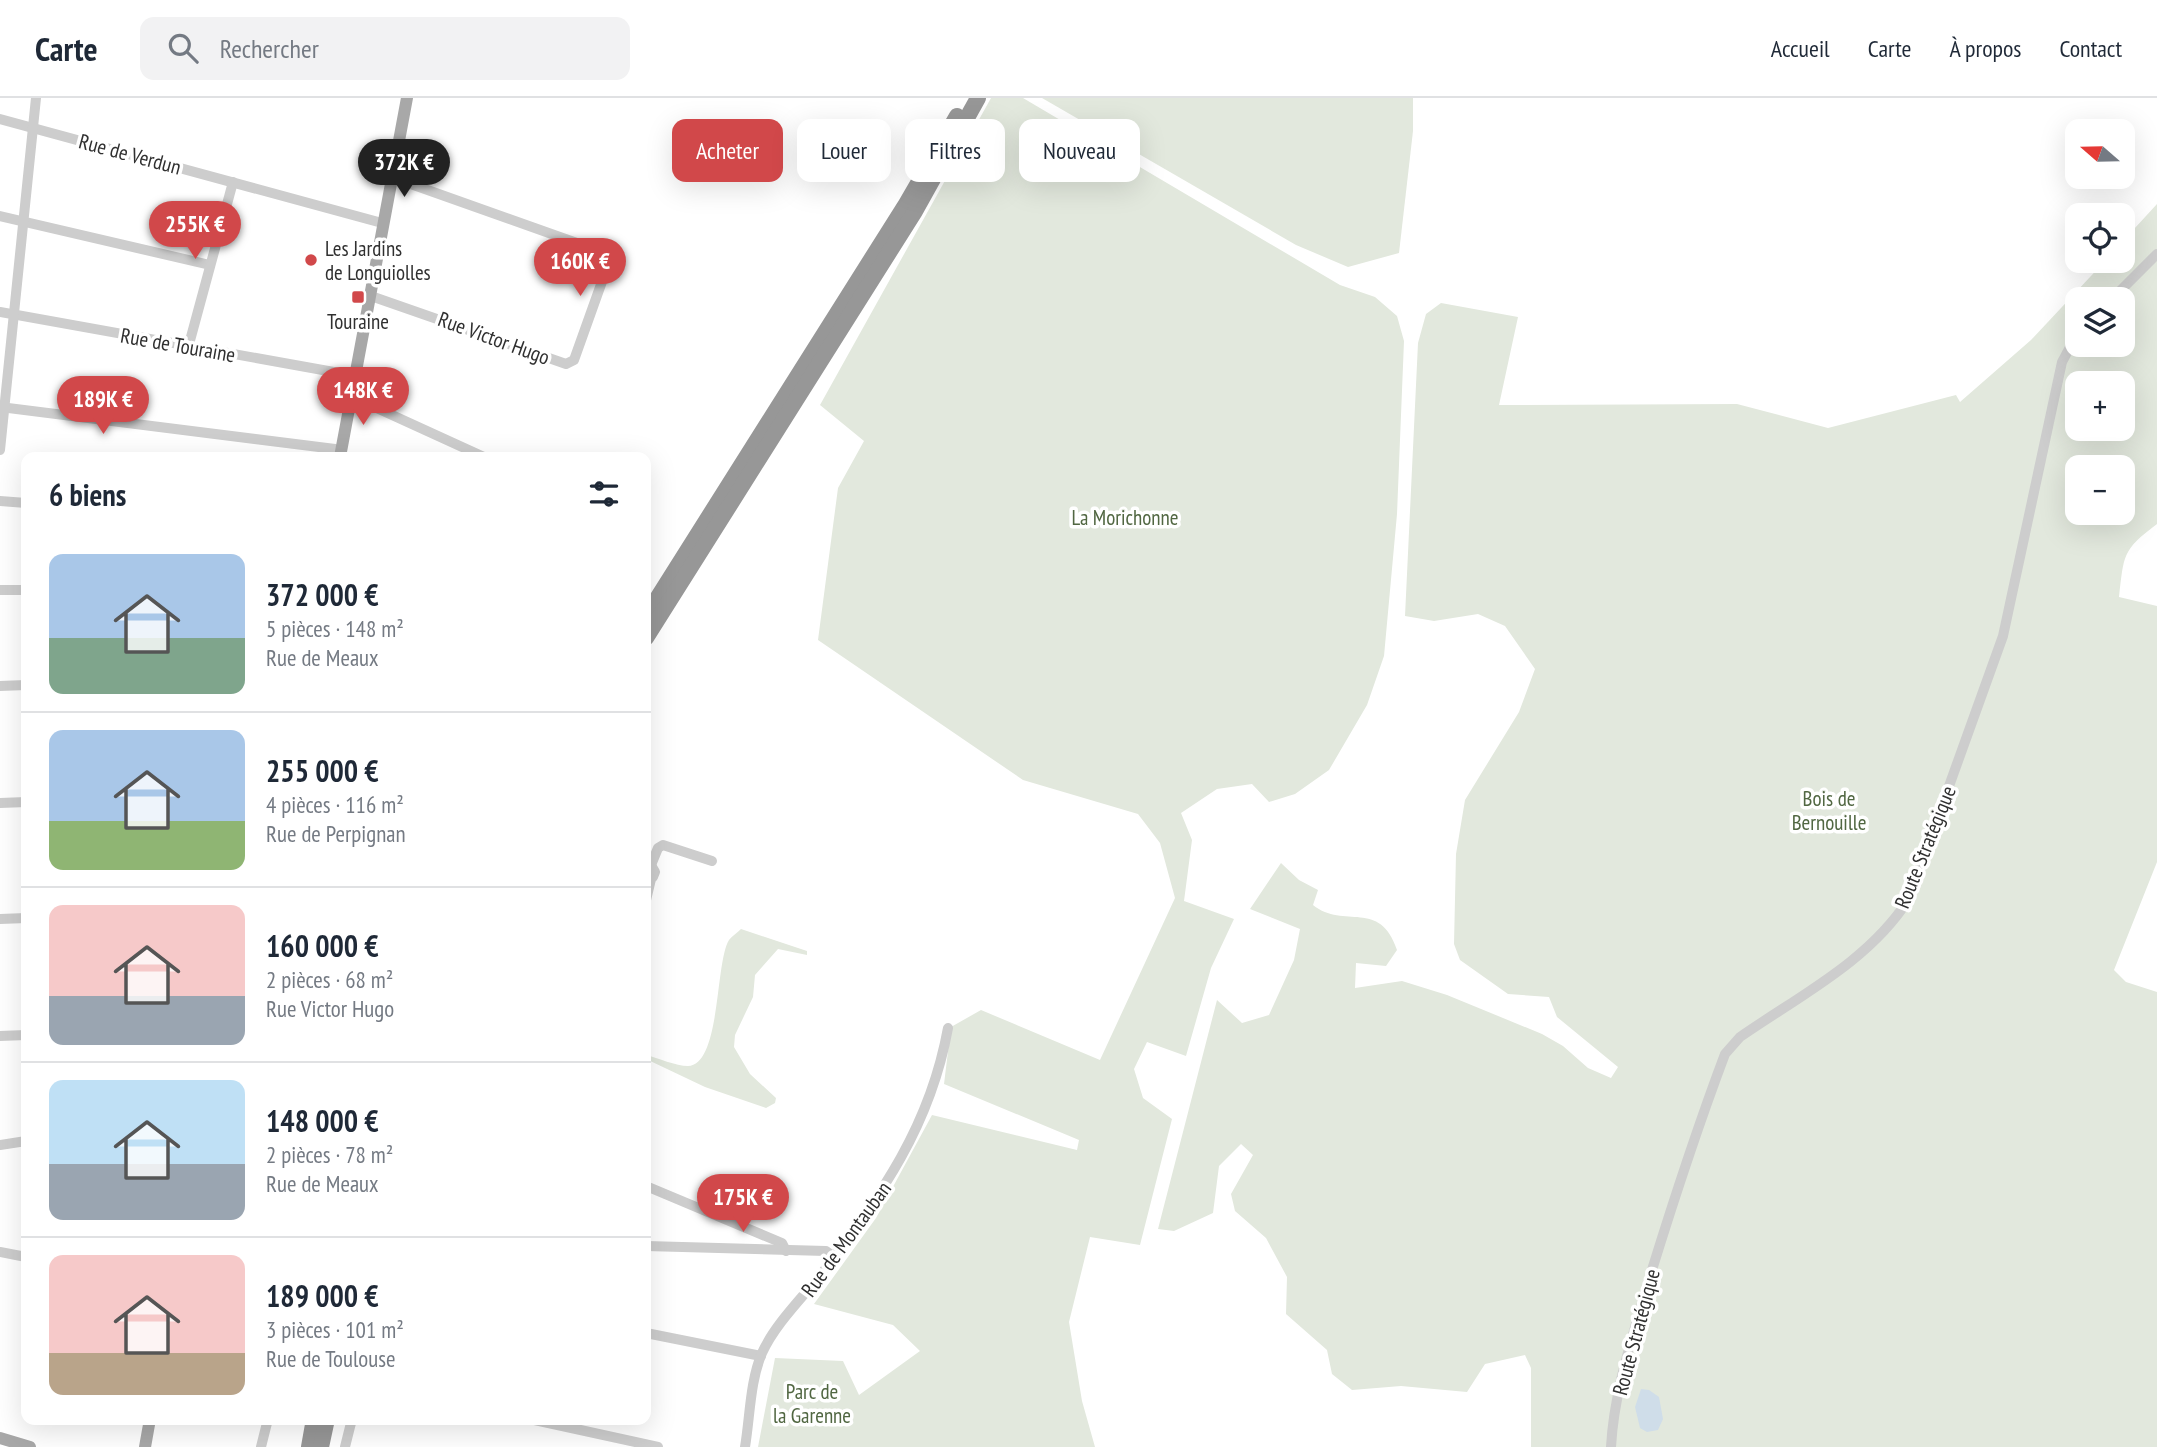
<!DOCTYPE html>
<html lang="fr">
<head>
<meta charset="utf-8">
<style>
  body { margin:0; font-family:"PT Sans Narrow",sans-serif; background:#f2f2f3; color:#1f2937; height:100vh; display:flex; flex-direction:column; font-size:26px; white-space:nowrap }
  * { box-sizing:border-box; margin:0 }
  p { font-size:23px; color:#747a83 }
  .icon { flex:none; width:38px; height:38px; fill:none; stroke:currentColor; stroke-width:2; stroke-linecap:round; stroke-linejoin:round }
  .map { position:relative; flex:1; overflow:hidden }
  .side { position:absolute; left:21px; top:354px; width:630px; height:973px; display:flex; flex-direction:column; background:#fff; border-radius:14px; box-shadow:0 7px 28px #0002 }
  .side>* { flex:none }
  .banner { position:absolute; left:672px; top:21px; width:665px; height:63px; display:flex; gap:14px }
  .needle { width:46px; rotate:290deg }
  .fabs { position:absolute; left:2065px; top:21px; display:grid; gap:14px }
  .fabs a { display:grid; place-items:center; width:70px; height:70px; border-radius:14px; background:#fff; box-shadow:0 7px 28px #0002; font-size:35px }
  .price { position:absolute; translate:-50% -60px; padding:0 16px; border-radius:24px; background:#d1484a; color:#fff; font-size:23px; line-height:46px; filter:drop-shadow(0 2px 4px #0008) }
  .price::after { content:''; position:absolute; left:50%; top:42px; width:21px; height:16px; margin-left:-10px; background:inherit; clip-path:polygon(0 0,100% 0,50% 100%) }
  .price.current { background:#222; color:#fff }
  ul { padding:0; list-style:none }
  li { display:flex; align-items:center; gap:21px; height:175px; padding:0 28px }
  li+li { border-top:2px solid #e0e1e3 }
  li span { display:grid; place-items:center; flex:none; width:196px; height:140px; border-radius:14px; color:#555 }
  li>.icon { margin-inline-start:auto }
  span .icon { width:84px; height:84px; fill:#fffc; stroke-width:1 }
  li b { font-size:30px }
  h2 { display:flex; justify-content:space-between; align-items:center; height:84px; padding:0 28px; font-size:30px }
  .tag { padding:0 24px; border-radius:14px; background:#fff; box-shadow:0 7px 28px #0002; font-size:24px; line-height:63px }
  .tag.current { background:#d1484a; color:#fff }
  header { display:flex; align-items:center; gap:42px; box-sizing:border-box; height:98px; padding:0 35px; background:#fff; border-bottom:2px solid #e0e1e3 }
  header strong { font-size:33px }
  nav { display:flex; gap:38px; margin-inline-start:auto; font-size:24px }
  .search { width:490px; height:63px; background:#f2f2f3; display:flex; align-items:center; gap:18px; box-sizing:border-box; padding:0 24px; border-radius:14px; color:#747a83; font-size:26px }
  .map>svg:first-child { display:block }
  .green { fill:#e2e8dd; fill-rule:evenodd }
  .water { fill:#cfdde9 }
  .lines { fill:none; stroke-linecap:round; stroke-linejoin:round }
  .minor { stroke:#cdcdcd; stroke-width:10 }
  .major { stroke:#a8a8a8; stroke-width:12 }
  .highway { stroke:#979797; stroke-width:16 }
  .poi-dot { fill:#d1484a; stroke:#fff; stroke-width:2.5 }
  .labels { text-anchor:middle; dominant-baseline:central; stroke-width:7; stroke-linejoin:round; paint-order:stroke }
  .street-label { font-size:21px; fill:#303030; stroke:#fff }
  .poi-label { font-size:21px; fill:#303030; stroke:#fff; text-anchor:start }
  .park-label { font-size:21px; fill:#516742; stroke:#fff }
</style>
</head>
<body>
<header>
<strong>Carte</strong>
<div class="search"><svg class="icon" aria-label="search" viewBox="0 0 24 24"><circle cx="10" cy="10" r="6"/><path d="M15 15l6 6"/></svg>Rechercher</div>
<nav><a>Accueil</a><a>Carte</a><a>À propos</a><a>Contact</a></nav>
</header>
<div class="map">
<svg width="2157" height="1349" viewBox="0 0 2157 1349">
  <rect width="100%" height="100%" fill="#fff"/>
  <g class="green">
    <polygon points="991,0 1023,0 1340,187 1375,199 1397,218 1404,243 1397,416 1384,558 1367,607 1329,672 1295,696 1269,704 1252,686 1217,691 1181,715 1192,742 1184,803 1234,821 1211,870 1186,958 1147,944 1134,971 1143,1000 1172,1021 1140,1147 1090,1139 1069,1224 1082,1303 1095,1349 758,1349 775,1260 843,1263 859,1297 920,1253 893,1227 814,1206 876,1120 932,1017 1077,1052 1079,1042 944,986 951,929 981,912 1100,962 1175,800 1160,745 1138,716 1023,682 818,542 838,390 864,343 820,307"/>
    <polygon points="1042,0 1413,0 1413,33 1399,155 1348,169 1296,147"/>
    <path d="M 2157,106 L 2157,426 C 2122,452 2124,457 2119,499 L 2157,508 L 2157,764 L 2114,872 L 2126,884 L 2157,894 L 2157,1349 L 1531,1349 L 1531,1270 L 1525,1257 L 1485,1266 L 1467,1294 L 1401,1288 L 1352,1292 L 1332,1276 L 1327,1252 L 1286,1216 L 1287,1179 L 1266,1140 L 1235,1113 L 1231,1096 L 1253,1057 L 1241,1046 L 1219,1068 L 1213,1115 L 1174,1133 L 1158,1131 L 1217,902 L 1242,925 L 1269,917 L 1294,862 L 1300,831 L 1250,811 L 1281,765 L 1299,782 L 1318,792 L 1313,807 C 1344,832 1380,800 1397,852 L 1386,868 L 1356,865 L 1355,890 L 1402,883 L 1447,897 L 1542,936 L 1563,948 L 1588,970 L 1611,980 L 1618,969 L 1557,919 L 1549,899 L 1508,896 L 1460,862 L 1454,846 L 1456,756 L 1465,702 L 1519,614 L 1535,571 L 1505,528 L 1478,516 L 1434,523 L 1405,518 L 1418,245 L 1426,216 L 1441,205 L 1518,219 L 1499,307 L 1737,306 L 1828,330 L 1956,297 L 1960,304 L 2031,242 L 2105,163 L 2123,163 L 2123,143 ZM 2077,201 L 2123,201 L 2123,247 L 2077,247 ZM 2077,285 L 2123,285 L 2123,331 L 2077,331 ZM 2077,369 L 2123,369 L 2123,415 L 2077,415 Z"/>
    <path d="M 741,831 L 807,853 L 807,857 L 778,851 L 755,877 L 753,899 L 735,937 L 734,949 L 750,976 L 776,1000 L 775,1005 L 766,1010 L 705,989 L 646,961 L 646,957 C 658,960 676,968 688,968 C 721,967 715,864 729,842 C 732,838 738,834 741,831 Z"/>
  </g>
  <polygon class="water" points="1641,1291 1649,1292 1659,1299 1663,1321 1658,1332 1647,1334 1640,1330 1635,1309"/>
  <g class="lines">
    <g class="minor">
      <polyline points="0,21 382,125"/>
      <polyline points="0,118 210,167"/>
      <polyline points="368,197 566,266 574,262 609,164 605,155 391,79"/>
      <polyline points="2112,201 2157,156"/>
      <polyline points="0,214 356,278"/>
      <polyline points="188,250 233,84"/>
      <polyline points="346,296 484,359"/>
      <polyline points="0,309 335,351"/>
      <polyline points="0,352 36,0"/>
      <polyline points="0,403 26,405"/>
      <polyline points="0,492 26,492"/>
      <polyline points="0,588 26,587"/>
      <polyline points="0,705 26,704"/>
      <polyline points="646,766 651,767 655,774 653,779 646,782"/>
      <polyline points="651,767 658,750 663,747 712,763"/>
      <polyline points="646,802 651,781"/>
      <polyline points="0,821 26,820"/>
      <polyline points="0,938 26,937"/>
      <polyline points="0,1047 26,1043"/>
      <polyline points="646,1088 782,1145 786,1153"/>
      <polyline points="646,1148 826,1153 834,1159"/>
      <polyline points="0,1154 26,1159"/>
      <polyline points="646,1235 761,1258"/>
      <polyline points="530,1321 658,1349"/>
      <polyline points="261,1349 268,1321"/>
      <polyline points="345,1349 352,1321"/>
      <path d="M 745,1349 C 750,1319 750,1283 762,1255 C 775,1226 803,1199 823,1174 C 882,1095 930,1029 948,930"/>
      <path d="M 1611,1349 C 1614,1294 1632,1241 1647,1188 C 1671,1110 1696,1033 1725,956 L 1740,939 C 1799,898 1869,863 1908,802 L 2003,538 L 2062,264 L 2077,236"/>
    </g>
    <g class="major">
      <polyline points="340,359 407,0"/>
      <polyline points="0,1340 30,1349"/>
      <polyline points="145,1349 150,1321"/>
    </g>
    <g class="highway">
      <polyline points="646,518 906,106 957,18"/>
      <polyline points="646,540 914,115 978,0"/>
      <polyline points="309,1349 314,1321"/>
      <polyline points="321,1349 327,1321"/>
    </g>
  </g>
  <g class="poi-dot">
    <circle cx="311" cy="162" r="7"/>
    <rect x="351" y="192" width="14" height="14" rx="3.5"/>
  </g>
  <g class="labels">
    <g class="street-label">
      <text transform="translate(130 56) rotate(15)">Rue de Verdun</text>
      <text transform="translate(494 240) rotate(20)">Rue Victor Hugo</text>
      <text transform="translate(178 247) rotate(10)">Rue de Touraine</text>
      <text transform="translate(1925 749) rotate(-68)">Route Stratégique</text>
      <text transform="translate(846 1141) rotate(-54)">Rue de Montauban</text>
      <text transform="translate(1636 1234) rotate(-75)">Route Stratégique</text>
    </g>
    <g class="poi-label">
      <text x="325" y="150">Les Jardins<tspan x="325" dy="24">de Longuiolles</tspan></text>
      <text x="358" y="223" text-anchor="middle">Touraine</text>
    </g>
    <g class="park-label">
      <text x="1125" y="419">La Morichonne</text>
      <text x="1829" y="700">Bois de<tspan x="1829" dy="24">Bernouille</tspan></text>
      <text x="812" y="1293">Parc de<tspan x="812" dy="24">la Garenne</tspan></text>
    </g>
  </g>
</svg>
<div class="fabs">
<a><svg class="needle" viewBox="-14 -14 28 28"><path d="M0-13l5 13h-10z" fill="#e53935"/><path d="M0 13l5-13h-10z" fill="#747a83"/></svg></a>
<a><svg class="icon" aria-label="locate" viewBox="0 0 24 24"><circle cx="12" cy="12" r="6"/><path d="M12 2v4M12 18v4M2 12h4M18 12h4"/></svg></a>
<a><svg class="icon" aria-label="layers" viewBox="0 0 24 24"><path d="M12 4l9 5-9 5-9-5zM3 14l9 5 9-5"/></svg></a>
<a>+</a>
<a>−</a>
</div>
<b class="price current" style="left:404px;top:101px">372K €</b>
<b class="price" style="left:195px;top:163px">255K €</b>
<b class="price" style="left:580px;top:200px">160K €</b>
<b class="price" style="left:363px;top:329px">148K €</b>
<b class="price" style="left:103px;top:338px">189K €</b>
<b class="price" style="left:743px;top:1136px">175K €</b>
<div class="banner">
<a class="tag current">Acheter</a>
<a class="tag">Louer</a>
<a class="tag">Filtres</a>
<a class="tag">Nouveau</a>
</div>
<section class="side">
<h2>6 biens<svg class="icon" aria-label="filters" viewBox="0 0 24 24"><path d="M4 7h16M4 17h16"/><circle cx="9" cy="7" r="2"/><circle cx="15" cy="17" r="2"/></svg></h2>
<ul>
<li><span style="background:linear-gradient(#a9c7e8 60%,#7fa58c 0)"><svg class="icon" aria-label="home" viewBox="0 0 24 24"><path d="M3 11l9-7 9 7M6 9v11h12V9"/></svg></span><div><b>372 000 €</b><p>5 pièces · 148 m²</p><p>Rue de Meaux</p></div></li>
<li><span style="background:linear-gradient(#a9c7e8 65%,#8fb573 0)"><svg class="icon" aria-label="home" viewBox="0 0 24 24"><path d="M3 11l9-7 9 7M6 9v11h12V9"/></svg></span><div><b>255 000 €</b><p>4 pièces · 116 m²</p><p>Rue de Perpignan</p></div></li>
<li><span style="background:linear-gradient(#f6c9c9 65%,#9aa5b1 0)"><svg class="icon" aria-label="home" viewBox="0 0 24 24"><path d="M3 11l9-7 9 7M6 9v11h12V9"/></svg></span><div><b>160 000 €</b><p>2 pièces · 68 m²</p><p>Rue Victor Hugo</p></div></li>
<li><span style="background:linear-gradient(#bfe0f5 60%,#9aa5b1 0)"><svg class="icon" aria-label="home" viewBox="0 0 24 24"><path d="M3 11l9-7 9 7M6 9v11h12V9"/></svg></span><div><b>148 000 €</b><p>2 pièces · 78 m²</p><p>Rue de Meaux</p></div></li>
<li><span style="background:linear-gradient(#f6c9c9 70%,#b9a48a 0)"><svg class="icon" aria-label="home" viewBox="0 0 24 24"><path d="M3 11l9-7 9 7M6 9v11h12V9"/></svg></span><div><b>189 000 €</b><p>3 pièces · 101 m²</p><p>Rue de Toulouse</p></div></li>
</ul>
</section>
</div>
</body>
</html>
